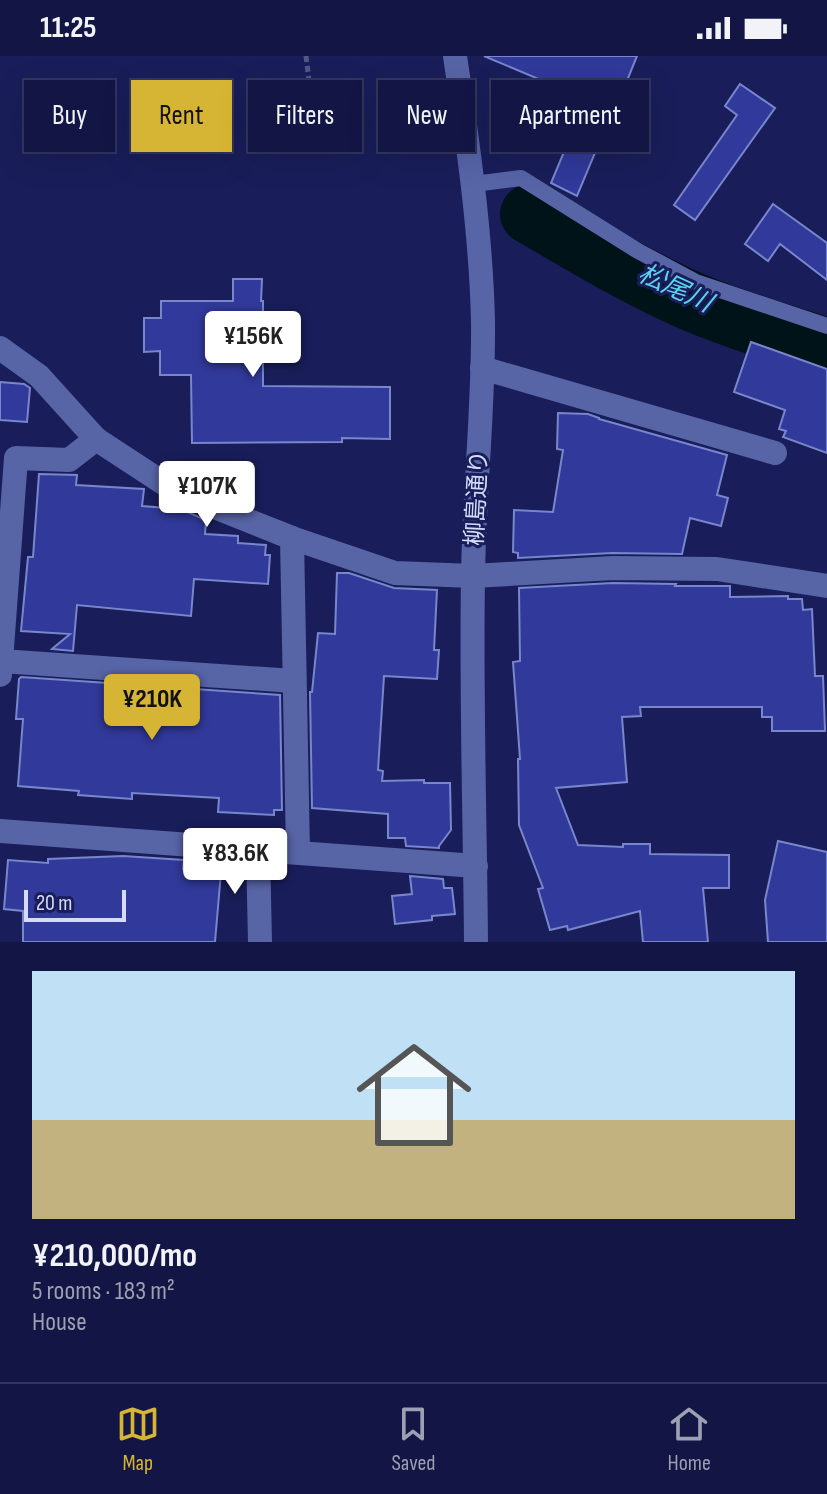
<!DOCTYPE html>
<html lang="en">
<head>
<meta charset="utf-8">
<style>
  body { margin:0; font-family:"Sofia Sans Condensed","Noto Sans JP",sans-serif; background:#20234f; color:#f1f3f6; height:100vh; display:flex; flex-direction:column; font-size:30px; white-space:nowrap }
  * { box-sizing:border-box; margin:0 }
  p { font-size:26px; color:#9d9fb2 }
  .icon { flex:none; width:44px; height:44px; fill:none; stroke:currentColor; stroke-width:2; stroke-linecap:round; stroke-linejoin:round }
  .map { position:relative; height:886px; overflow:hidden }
  .side { display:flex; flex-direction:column; background:#131644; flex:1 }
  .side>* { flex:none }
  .hud { position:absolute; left:24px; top:24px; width:780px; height:72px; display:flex; gap:16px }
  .scale { position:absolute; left:24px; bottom:20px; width:102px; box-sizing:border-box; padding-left:8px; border:4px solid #d4dcfa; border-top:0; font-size:22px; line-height:28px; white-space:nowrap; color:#d4dcfa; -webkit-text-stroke:6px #191e5a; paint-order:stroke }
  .price { position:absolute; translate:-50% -68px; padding:0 18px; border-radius:8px; background:#fff; color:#222; font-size:26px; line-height:52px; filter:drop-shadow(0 2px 4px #0008) }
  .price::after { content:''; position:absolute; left:50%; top:48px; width:24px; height:18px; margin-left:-12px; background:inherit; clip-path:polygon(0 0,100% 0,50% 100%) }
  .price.on { background:#d6b534; color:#111 }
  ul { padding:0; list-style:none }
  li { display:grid; align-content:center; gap:16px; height:424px; padding:0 32px }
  li span { display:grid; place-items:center; height:248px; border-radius:0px; color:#555 }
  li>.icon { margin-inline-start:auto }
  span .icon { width:144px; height:144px; fill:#fffc; stroke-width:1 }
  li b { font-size:34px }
  .chip { padding:0 28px; border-radius:0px; background:#131644; box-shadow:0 8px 32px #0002,0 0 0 2px #32355d; font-size:28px; line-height:72px }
  .chip.on { background:#d6b534; color:#111 }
  .status { display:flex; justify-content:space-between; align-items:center; height:56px; padding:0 40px; background:#131644; direction:ltr }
  .status svg { height:22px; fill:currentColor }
  .menu { display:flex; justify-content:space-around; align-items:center; height:112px; border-top:2px solid #32355d; background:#131644; font-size:22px; color:#9d9fb2 }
  .menu a { display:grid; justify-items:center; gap:4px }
  .menu .on { color:#d6b534 }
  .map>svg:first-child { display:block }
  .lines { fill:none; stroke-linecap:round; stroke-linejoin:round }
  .river { stroke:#001318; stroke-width:60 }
  .building { fill:#31399a; stroke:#7887cc; stroke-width:2 }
  .path { stroke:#51578a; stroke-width:5; stroke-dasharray:6 4; stroke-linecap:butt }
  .service { stroke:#5764a6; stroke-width:16 }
  .minor { stroke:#5764a6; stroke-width:24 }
  .tertiary { stroke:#5764a6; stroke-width:24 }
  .labels { text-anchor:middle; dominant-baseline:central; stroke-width:6; stroke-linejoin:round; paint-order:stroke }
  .street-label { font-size:24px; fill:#d4dcfa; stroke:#191e5a }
  .water-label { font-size:26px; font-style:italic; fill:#5bd3ec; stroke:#191e5a }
</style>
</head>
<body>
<div class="status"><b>11:25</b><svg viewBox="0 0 49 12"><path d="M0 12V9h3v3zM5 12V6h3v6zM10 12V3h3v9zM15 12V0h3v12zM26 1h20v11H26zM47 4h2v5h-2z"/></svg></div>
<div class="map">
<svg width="827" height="886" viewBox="0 0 827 886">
  <rect width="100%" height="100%" fill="#191e5a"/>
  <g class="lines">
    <path class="river" d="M 530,158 C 580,187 629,217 682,241 C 728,262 778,276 827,292"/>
  </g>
  <g class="building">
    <polygon points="484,0 637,0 609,69 607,68 577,140 551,127 586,43"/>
    <polygon points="740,28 775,52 695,164 674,149 737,59 725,50"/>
    <polygon points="773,148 827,187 827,224 780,188 768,205 745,188"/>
    <polygon points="233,223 262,223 261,245 263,245 263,330 390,331 390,383 342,382 342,386 192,387 191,319 160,319 160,295 144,296 144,262 161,262 161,245 233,245"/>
    <polygon points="751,286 827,313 827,397 783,381 786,375 779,373 785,354 734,336"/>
    <polygon points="0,326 24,328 30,332 27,366 0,364"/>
    <polygon points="558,357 588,358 599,362 599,363 727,399 717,439 728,442 721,470 690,462 682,498 612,497 518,502 518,497 513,496 514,454 553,456 563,394 557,393"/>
    <polygon points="39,418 77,419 76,429 144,433 142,450 180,453 206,464 205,478 238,480 238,487 266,489 265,499 270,499 268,528 194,523 191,560 77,549 73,595 52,593 70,578 21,575 28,501 33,501"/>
    <polygon points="337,517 349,517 394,532 437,534 434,594 439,594 437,623 384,620 378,714 383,715 382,725 424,724 424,727 450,727 451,774 439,790 439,792 406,790 405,782 388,782 388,758 312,752 310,636 312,636 318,577 335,578"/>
    <polygon points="613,527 676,528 675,530 730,530 730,541 788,540 788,543 802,543 803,554 812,553 815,620 823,620 825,675 772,675 772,661 762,661 762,651 640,651 641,660 622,661 627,726 556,732 578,789 623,791 623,788 650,788 650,798 729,799 729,832 703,832 708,886 643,886 640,855 568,874 567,870 550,874 538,833 543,832 519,769 518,703 520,703 513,606 520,605 519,532"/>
    <polygon points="21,621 280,639 282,754 274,754 274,759 218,756 219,742 132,737 132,743 78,739 79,735 18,730 23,663 16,663 19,623"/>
    <polygon points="778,785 827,796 827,886 768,886 765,844"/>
    <polygon points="123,800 184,804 183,813 221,816 215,886 23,886 23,855 4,853 8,804 48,807 48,803"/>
    <polygon points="410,820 443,823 444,832 452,832 455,858 432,860 432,864 395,868 392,840 412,838"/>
  </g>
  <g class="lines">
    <polyline class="path" points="306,0 311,41"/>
    <polyline class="service" points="474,128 521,122 638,195 696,226 827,270"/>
    <g class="minor">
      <polyline points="0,292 39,320 96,383 177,436 292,482 395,517 473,520 613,512 717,513 827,530"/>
      <polyline points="482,312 775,397"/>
      <polyline points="292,482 298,796"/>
      <polyline points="1,605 294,625"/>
      <polyline points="0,619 16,402 69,404 96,383"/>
      <polyline points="0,775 476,810"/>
      <polyline points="258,794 260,886"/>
    </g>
    <path class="tertiary" d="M 455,0 C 468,88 481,176 483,266 C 484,351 474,436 473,521 C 471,643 475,764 476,886"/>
  </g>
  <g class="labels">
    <g class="street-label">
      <text transform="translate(477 442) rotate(-87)">柳島通り</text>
    </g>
    <g class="water-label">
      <text transform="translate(675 233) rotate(25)">松尾川</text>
    </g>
  </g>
</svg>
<div class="scale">20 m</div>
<b class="price" style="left:253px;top:323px">¥156K</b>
<b class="price" style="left:207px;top:473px">¥107K</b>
<b class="price on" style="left:152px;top:686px">¥210K</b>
<b class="price" style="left:235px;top:840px">¥83.6K</b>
<div class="hud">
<a class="chip">Buy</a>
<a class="chip on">Rent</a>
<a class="chip">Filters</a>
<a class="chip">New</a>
<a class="chip">Apartment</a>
</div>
</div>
<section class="side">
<ul>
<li><span style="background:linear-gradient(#bfe0f5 60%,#c2b280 0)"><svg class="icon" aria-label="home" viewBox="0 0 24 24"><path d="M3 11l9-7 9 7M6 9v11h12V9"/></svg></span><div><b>¥210,000/mo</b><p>5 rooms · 183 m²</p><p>House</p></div></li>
</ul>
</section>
<nav class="menu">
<a class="on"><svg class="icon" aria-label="map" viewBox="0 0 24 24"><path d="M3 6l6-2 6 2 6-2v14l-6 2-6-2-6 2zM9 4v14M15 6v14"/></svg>Map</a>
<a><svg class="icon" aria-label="saved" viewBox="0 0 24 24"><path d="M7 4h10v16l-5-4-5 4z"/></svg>Saved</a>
<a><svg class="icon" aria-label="home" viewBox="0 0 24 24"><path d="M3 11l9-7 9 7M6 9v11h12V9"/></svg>Home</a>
</nav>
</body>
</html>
